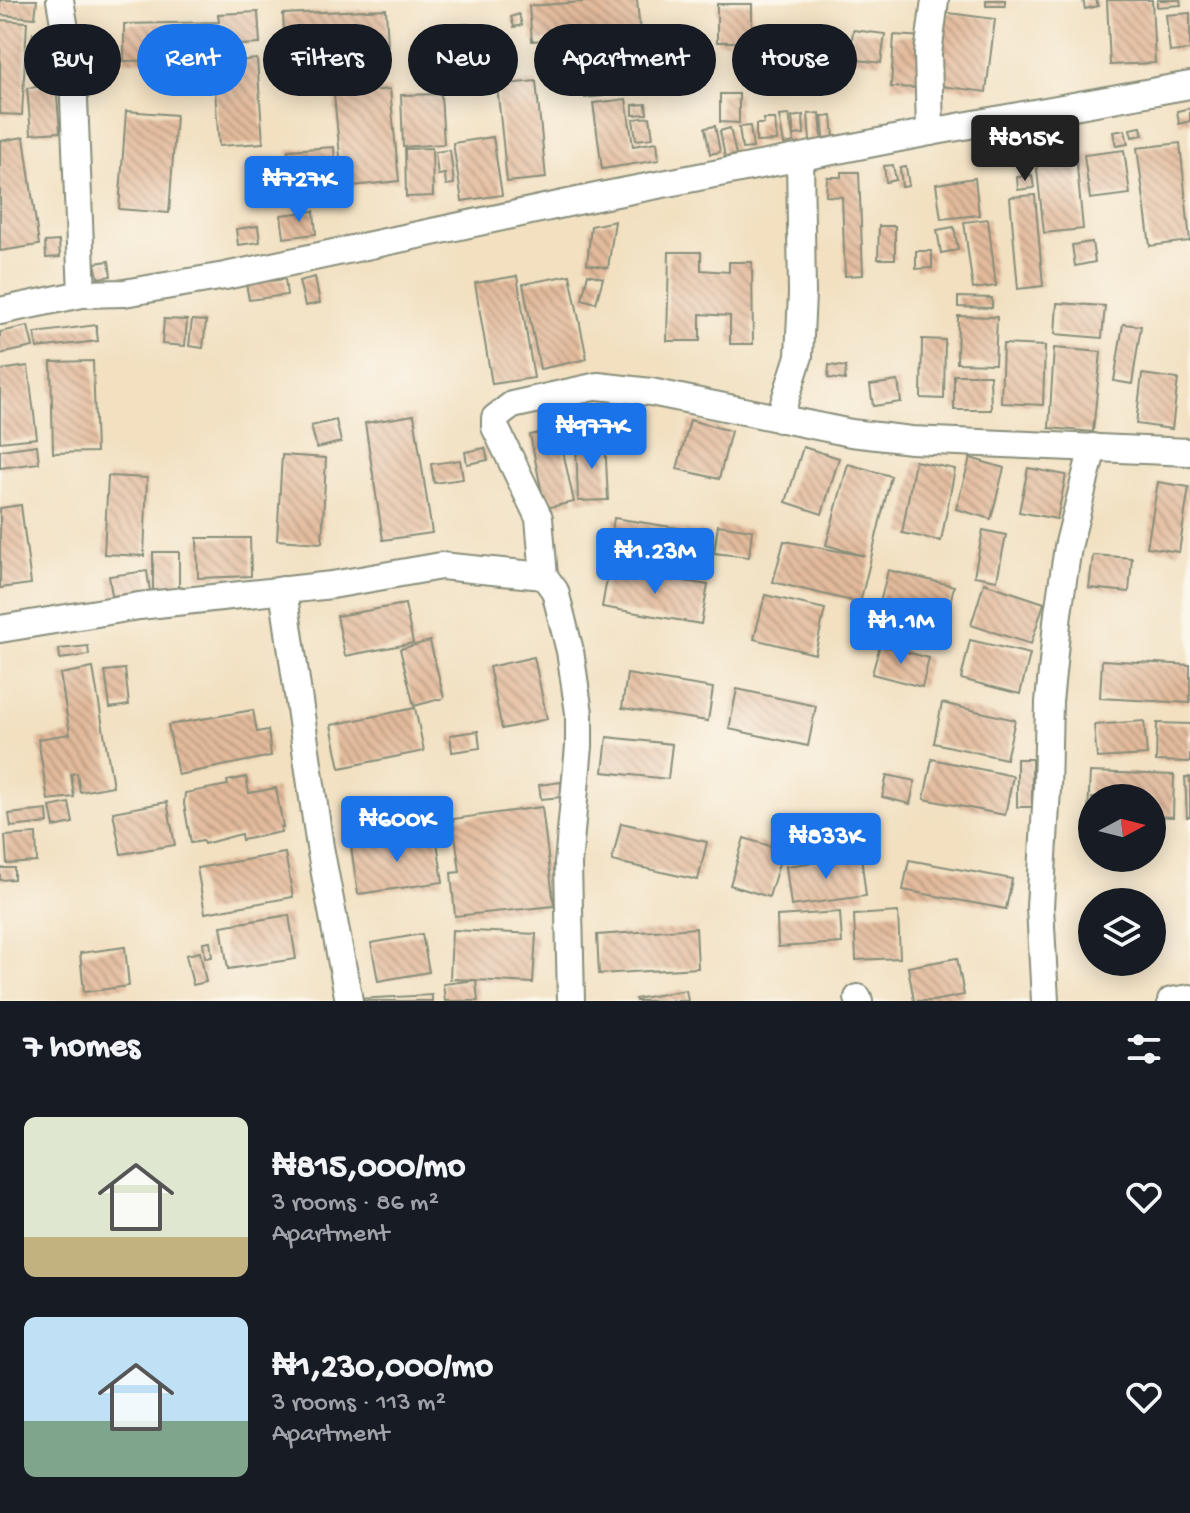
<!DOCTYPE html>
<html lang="en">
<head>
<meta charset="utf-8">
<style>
  body { margin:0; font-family:"Gochi Hand",sans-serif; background:#242831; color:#f1f3f6; height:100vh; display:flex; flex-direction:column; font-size:30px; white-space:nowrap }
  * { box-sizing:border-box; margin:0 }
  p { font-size:26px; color:#9ea1a6 }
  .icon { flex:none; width:44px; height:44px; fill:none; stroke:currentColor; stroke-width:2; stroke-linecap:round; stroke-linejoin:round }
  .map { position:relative; height:1001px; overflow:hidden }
  .panel { display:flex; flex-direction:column; background:#171b24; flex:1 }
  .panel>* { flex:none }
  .guide { position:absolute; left:24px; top:24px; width:1142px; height:72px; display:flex; gap:16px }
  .needle { width:52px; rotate:83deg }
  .fabs { position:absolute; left:1078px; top:784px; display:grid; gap:16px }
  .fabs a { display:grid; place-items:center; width:88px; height:88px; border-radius:50%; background:#171b24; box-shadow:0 4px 20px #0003; font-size:40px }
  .price { position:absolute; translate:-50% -68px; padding:0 18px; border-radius:8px; background:#1a73e8; color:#fff; font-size:26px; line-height:52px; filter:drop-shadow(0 2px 4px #0008) }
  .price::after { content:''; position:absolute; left:50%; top:48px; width:24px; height:18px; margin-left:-12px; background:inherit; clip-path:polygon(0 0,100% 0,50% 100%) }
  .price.on { background:#222; color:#fff }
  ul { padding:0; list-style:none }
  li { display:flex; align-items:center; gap:24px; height:200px; padding:0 24px }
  li span { display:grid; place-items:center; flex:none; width:224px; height:160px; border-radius:12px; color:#555 }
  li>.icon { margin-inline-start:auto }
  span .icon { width:96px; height:96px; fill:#fffc; stroke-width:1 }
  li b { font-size:34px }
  h2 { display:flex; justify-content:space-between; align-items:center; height:96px; padding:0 24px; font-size:34px }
  .pill { padding:0 28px; border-radius:36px; background:#171b24; box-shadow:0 4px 20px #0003; font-size:28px; line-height:72px }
  .pill.on { background:#1a73e8; color:#fff }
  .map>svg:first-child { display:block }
  .building { fill:url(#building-back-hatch) }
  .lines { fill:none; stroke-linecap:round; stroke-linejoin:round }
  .street-casing { stroke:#888e7a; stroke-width:30 }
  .street { stroke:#fff; stroke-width:26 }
</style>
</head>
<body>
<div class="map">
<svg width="1190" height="1001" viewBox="0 0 1190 1001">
  <defs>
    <pattern id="building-back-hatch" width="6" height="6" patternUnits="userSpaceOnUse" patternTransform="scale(2)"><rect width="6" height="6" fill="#e3ba9b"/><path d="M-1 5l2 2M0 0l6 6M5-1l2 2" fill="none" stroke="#b7987f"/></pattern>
  </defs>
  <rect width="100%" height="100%" fill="#fbf7ec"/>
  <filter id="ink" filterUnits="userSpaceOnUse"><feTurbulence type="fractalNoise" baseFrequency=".0125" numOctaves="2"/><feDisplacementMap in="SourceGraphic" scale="16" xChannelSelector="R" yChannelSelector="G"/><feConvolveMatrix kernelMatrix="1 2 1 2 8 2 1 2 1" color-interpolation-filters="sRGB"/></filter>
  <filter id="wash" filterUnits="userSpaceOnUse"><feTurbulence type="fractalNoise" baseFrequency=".006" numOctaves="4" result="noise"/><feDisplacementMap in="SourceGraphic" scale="32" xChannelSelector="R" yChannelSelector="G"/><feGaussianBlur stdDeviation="1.8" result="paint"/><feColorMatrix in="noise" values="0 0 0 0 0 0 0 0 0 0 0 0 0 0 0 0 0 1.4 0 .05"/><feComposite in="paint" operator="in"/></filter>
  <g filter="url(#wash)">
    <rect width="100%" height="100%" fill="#f2e0c1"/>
    <g id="blocks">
      <g class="building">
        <polygon points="0,0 37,0 35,18 0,15"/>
        <polygon points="609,0 637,0 640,33 598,36 599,42 590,43 589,37 532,41 529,6"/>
        <rect x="986" y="0" width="19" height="6"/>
        <polygon points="1083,0 1096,0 1098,6 1085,9"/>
        <polygon points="1107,0 1152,0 1155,63 1110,65"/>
        <polygon points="1157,0 1180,0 1181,5 1157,7"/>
        <rect x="717" y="4" width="35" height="38"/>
        <polygon points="386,9 388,47 285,52 283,14"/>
        <polygon points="258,12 260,44 219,46 219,59 124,61 124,24 219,22 218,14"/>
        <polygon points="941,12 995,19 986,92 933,85"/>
        <polygon points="1190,13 1190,50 1170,52 1166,15"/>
        <polygon points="519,14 522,25 514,27 511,17"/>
        <polygon points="0,20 27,22 22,115 0,114"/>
        <polygon points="468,24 470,34 457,36 455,25"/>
        <polygon points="853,30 885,34 881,63 850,59"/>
        <polygon points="52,32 54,63 35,64 33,33"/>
        <polygon points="894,35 924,37 922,88 891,87"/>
        <polygon points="612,57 613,71 602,72 603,96 585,98 582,59"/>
        <polygon points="257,59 263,143 219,146 213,63"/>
        <polygon points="536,81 546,178 507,182 497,85"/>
        <polygon points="56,85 60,132 31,134 27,88"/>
        <polygon points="390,89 399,181 343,187 334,95"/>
        <polygon points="441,94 444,144 403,147 401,95"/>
        <polygon points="720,94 739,94 739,123 720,122"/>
        <polygon points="626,99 633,146 657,142 659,160 602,169 593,103"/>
        <polygon points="646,104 647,114 633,115 633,105"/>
        <polygon points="1190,108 1190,121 1179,124 1177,111"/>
        <polygon points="126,111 176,115 169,213 119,209"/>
        <polygon points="820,113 822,140 810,141 808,114"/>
        <polygon points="789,115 794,142 784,144 779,116"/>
        <polygon points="803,115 804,134 794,135 792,117"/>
        <polygon points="832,116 834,137 824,138 822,117"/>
        <polygon points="650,117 653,138 636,140 633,119"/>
        <polygon points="763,119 775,119 777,141 756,142 756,124 764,124"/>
        <polygon points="715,126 720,152 710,154 705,128"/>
        <polygon points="750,126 753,148 742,149 739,127"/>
        <polygon points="1141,127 1143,135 1132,137 1130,129"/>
        <polygon points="730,128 736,155 725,157 720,131"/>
        <polygon points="1125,130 1128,144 1116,146 1113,132"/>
        <polygon points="1056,133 1058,150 1037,152 1035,136"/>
        <polygon points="24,137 39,245 0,251 0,141"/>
        <polygon points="493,137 502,195 462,201 453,143"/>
        <polygon points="1180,143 1190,241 1150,246 1137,148"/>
        <polygon points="334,147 337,188 291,191 288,150"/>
        <polygon points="432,148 433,196 406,197 405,149"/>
        <polygon points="450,150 454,184 446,185 445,174 438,175 435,152"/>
        <polygon points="1124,150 1130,194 1090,199 1084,155"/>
        <polygon points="1031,153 1032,169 1019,170 1018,154"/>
        <polygon points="1076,157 1083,229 1044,233 1036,161"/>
        <polygon points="893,165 896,180 886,182 884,166"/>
        <polygon points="906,167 909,186 902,187 900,168"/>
        <polygon points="841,172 859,172 863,275 845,276 842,197 826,196 827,177 841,177"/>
        <polygon points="1032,175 1034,188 1018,190 1017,177"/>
        <polygon points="975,178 979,215 941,219 936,184"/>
        <polygon points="1035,195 1043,286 1018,289 1010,197"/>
        <polygon points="314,211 316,234 284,238 281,215"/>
        <polygon points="988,219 996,286 973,289 964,222"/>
        <polygon points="615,221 608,268 587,264 591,226"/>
        <polygon points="258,226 260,242 238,245 236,229"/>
        <polygon points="879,226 895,226 895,259 878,259"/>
        <polygon points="954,227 958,250 941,253 937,230"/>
        <polygon points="59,241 60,257 46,258 45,242"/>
        <polygon points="1092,242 1095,262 1075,266 1072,245"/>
        <polygon points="916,251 932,251 932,268 916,269"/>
        <polygon points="669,252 701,252 701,270 729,272 729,262 752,262 753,344 730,344 730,316 700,314 700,341 667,341"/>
        <polygon points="109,261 111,276 98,278 95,263"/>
        <polygon points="588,274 603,278 596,303 582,299"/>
        <polygon points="570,275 587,359 540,369 523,284"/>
        <polygon points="517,276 534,378 492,384 475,283"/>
        <polygon points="315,277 320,303 305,306 299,281"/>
        <polygon points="285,279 287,295 249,300 246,284"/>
        <polygon points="958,297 992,298 992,308 958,307"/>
        <polygon points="1057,303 1105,306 1102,338 1055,334"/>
        <polygon points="958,316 997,317 995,364 957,363"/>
        <polygon points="164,319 187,320 185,346 162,344"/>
        <polygon points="192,320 206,321 203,348 189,346"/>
        <polygon points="1123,324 1141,326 1132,384 1114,381"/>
        <polygon points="96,325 98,341 37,348 35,333"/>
        <polygon points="28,326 33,347 0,354 0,332"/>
        <polygon points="922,339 945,340 944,399 921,398"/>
        <polygon points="1003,344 1045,346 1043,405 1001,403"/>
        <polygon points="1054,348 1101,352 1093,432 1049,428"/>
        <polygon points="93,361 96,452 53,453 51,362"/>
        <polygon points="829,365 846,367 845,380 828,378"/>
        <polygon points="28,366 37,438 0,442 0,370"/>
        <polygon points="1142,374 1178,379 1172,429 1136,424"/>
        <polygon points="954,375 990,375 991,410 954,410"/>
        <polygon points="898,381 901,402 873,406 870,385"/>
        <polygon points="414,415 432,533 383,540 365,423"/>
        <polygon points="336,420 341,442 317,448 311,426"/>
        <polygon points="690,420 731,431 719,479 677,469"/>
        <polygon points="558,429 574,502 545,508 530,435"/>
        <polygon points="605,440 608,500 578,501 576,441"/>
        <polygon points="37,445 39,463 0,468 0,450"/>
        <polygon points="803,447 839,458 822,514 786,502"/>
        <polygon points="485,448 488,460 467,464 465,452"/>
        <polygon points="282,455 326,458 322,543 277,540"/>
        <polygon points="970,458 1004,468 991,519 956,509"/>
        <polygon points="460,460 463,479 434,483 431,464"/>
        <polygon points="915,461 955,469 941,541 902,533"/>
        <polygon points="848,464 891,476 860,603 773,582 784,541 865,556 826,545"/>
        <polygon points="1028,468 1066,475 1057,519 1019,512"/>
        <polygon points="108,476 147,478 144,556 104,554"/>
        <polygon points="1158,482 1189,487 1179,552 1147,547"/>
        <polygon points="21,505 31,584 0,588 0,508"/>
        <polygon points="614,518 710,533 703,574 608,558"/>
        <polygon points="718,525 752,530 749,557 714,553"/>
        <polygon points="983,530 1006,535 997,580 974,576"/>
        <polygon points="197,538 250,538 251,576 198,578"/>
        <rect x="153" y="552" width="26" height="40"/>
        <polygon points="1093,555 1132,558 1129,592 1089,588"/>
        <polygon points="609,568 708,585 701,624 602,607"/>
        <polygon points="888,570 954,586 945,624 879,607"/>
        <polygon points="147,571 150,591 112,596 109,576"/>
        <polygon points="984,583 1044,603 1031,644 971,625"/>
        <polygon points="765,595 825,609 815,654 754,639"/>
        <polygon points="405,604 413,643 345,656 337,616"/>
        <polygon points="970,640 1030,654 1020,694 961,679"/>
        <polygon points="430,641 444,698 414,706 400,649"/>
        <polygon points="880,645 929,658 922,687 872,674"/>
        <polygon points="88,646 89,655 60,659 59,649"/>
        <polygon points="534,657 547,719 502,729 489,667"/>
        <polygon points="1102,660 1190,665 1190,703 1100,698"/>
        <polygon points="93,668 113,786 80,792 77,773 71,774 74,797 48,800 38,739 70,734 60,674"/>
        <polygon points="125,669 129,705 110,708 105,671"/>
        <polygon points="627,674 713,688 708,721 622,708"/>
        <polygon points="737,689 816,706 808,746 729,729"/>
        <polygon points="942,703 1015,720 1006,759 934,743"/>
        <polygon points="415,708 424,751 340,768 331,725"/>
        <polygon points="253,710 257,732 268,730 271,756 178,775 168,725"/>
        <polygon points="1144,721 1147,755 1097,758 1094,725"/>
        <polygon points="1157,723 1190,724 1190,762 1156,761"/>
        <polygon points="478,731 480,748 452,752 450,735"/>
        <polygon points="607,737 672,744 668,779 603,772"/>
        <polygon points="932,759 1013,776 1005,815 924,799"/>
        <rect x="1017" y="759" width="15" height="48"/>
        <polygon points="1090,772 1174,775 1173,817 1152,816 1152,798 1092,798 1092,814 1088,814"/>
        <polygon points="887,775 915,781 910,804 882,797"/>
        <polygon points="246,777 249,793 276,788 283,827 281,827 281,832 242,840 241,834 204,844 203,841 191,843 184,804 185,793 228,785 227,781"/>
        <polygon points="1185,777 1190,777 1190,817 1187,817"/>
        <polygon points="561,782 562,797 541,799 539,785"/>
        <polygon points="167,802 175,845 121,854 113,812"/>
        <polygon points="69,803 73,823 54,827 50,807"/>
        <polygon points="542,807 554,906 455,916 451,873 460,872 453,819"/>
        <polygon points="47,810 48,823 11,827 9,814"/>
        <polygon points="621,823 707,842 698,880 612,861"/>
        <polygon points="36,834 37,862 7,864 5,836"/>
        <polygon points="436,835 443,882 358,894 351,847"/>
        <polygon points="744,838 783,850 769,897 730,885"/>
        <polygon points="285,853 293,897 205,913 197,868"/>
        <polygon points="861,856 866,896 791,906 786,866"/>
        <polygon points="909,860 1012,879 1006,909 903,890"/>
        <polygon points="0,868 14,868 14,879 0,880"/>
        <polygon points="840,912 842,943 778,947 777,916"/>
        <polygon points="898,912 900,958 856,960 854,915"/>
        <polygon points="289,915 296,959 228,969 221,926"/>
        <polygon points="696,928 698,968 599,974 597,935"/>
        <polygon points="452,930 536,934 533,983 476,980 478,1001 445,1001 443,984 476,980 450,979"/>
        <polygon points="422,934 429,972 378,981 371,943"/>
        <polygon points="210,941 212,957 205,958 203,942"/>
        <polygon points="125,947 129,986 84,992 80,953"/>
        <polygon points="200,952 206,982 193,985 186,955"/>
        <polygon points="957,958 964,995 933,1001 914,1001 908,967"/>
        <polygon points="686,990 688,1001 636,1001 635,999"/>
        <polygon points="432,995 432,1001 357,1001 357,999"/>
      </g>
    </g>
  </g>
  <g filter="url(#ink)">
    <use href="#blocks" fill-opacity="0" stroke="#888e7a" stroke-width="2"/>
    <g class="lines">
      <defs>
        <g id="street">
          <polyline points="60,0 73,75 82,294"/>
          <polyline points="930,132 928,54 935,0"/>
          <polyline points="0,311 82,294 124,293 225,276 601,196 930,132 1190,85"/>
          <polyline points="779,419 799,356 802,294 800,158"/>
          <polyline points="283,590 320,847 349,1001"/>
          <polyline points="0,629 139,606 332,585 441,566 544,576"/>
          <polyline points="858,998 859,1001"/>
          <polyline points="571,1001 568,864 579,746 579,713 570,651 555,591 544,576 539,518 495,427 495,418 512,405 598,386 651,392 851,433 911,440 1190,452"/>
          <polyline points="1045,1001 1040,907 1047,789 1049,702 1058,613 1068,547 1093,447"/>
          <polyline points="1171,1001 1190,998"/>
        </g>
      </defs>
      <use href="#street" class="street-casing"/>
      <use href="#street" class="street"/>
    </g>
  </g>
</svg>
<div class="fabs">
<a><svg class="needle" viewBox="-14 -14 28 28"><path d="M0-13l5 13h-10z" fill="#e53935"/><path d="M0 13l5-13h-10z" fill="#9ea1a6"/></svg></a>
<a><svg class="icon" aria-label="layers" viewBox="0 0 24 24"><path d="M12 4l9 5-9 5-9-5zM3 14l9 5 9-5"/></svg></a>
</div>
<b class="price on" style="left:1025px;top:183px">₦815K</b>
<b class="price" style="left:299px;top:224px">₦727K</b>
<b class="price" style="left:592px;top:471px">₦977K</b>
<b class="price" style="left:655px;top:596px">₦1.23M</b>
<b class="price" style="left:901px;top:666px">₦1.1M</b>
<b class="price" style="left:397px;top:864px">₦600K</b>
<b class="price" style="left:826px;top:881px">₦833K</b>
<div class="guide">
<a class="pill">Buy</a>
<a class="pill on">Rent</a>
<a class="pill">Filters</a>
<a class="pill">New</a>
<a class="pill">Apartment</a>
<a class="pill">House</a>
</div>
</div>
<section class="panel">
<h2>7 homes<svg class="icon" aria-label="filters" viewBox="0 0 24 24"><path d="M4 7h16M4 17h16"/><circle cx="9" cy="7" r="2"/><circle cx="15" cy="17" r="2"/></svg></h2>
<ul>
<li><span style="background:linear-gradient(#dfe7d0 75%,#c2b280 0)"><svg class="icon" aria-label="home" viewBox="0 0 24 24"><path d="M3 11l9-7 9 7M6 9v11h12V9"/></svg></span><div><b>₦815,000/mo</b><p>3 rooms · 86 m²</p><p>Apartment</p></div><svg class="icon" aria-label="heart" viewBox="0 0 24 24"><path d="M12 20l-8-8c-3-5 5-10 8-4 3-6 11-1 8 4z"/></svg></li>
<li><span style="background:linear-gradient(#bfe0f5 65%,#7fa58c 0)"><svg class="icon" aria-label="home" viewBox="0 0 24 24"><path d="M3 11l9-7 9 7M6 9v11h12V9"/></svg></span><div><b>₦1,230,000/mo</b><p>3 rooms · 113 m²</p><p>Apartment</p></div><svg class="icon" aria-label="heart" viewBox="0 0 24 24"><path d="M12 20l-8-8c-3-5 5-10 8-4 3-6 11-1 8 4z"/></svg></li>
</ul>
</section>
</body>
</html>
